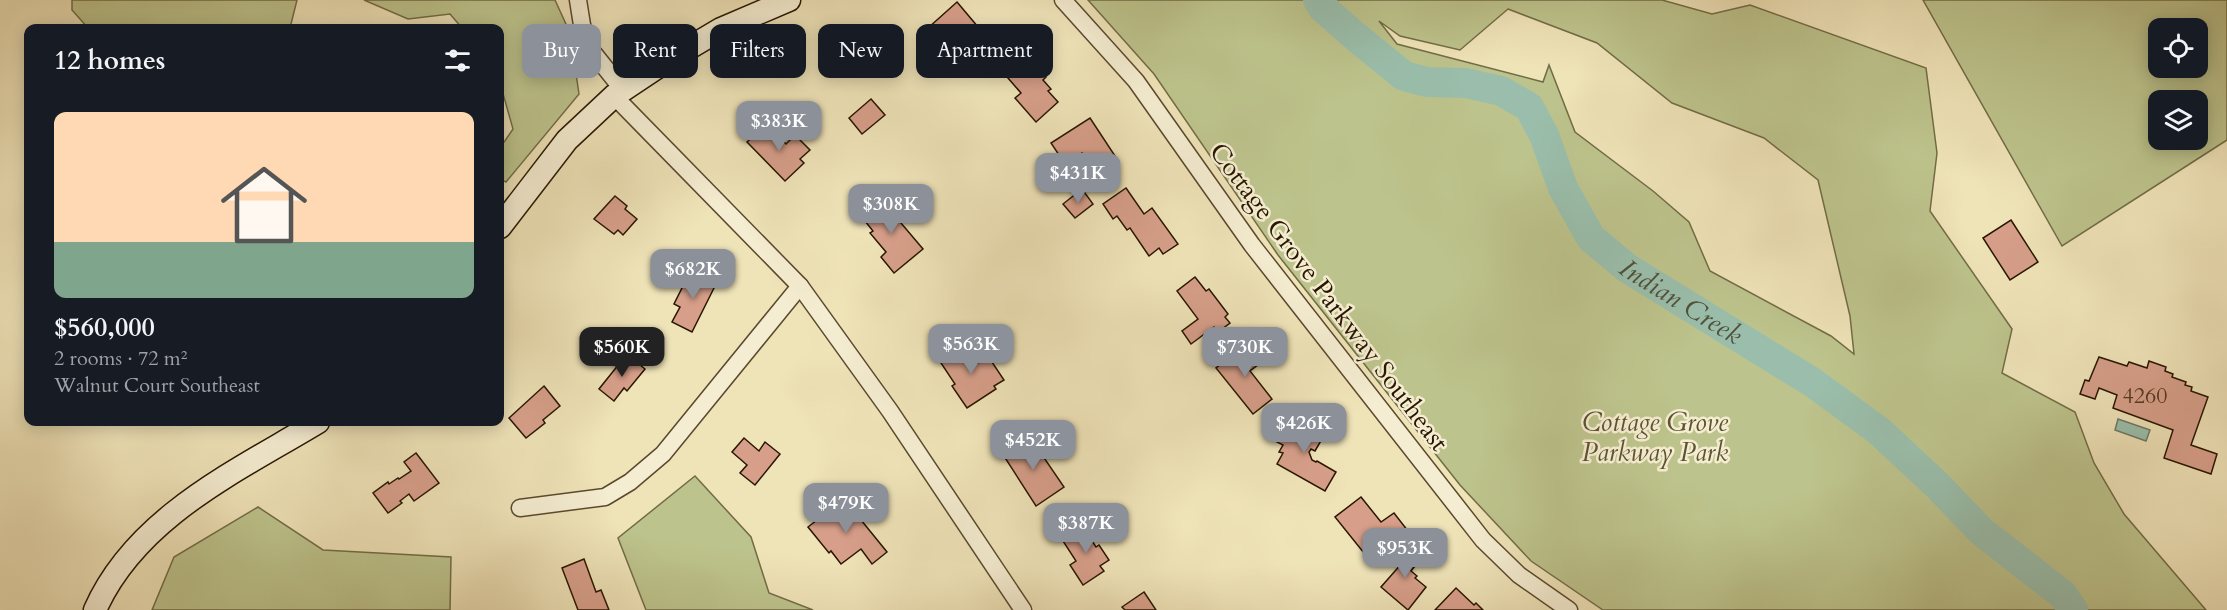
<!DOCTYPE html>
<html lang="en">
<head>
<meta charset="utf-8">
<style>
  body { margin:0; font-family:Cardo,serif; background:#242831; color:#f1f3f6; height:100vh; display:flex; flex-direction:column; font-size:22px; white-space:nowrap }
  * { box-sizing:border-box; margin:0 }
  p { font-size:20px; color:#9ea1a6 }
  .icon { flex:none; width:33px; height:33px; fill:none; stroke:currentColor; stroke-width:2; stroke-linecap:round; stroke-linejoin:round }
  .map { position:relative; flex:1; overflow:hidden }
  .side { position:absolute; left:24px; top:24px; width:480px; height:402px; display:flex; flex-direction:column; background:#171b24; border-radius:12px; box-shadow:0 3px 15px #0003 }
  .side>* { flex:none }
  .banner { position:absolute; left:522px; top:24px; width:570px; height:54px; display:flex; gap:12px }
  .buttons { position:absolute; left:2148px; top:18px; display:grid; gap:12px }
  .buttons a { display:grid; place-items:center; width:60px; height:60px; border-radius:12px; background:#171b24; box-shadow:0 3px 15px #0003; font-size:30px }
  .price { position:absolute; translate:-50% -51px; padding:0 14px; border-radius:12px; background:#8c9099; color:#fff; font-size:20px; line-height:39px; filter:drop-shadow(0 2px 3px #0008) }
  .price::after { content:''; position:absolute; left:50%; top:36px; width:18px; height:14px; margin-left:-9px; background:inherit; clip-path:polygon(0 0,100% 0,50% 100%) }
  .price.on { background:#222; color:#fff }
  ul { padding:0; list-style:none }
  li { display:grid; align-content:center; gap:12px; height:318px; padding:0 30px }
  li+li { border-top:2px solid #363941 }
  li span { display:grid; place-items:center; height:186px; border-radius:12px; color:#555 }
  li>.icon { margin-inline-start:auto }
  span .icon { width:108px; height:108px; fill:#fffc; stroke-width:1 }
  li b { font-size:26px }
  h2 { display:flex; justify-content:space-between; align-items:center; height:72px; padding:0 30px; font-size:26px }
  .tag { padding:0 21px; border-radius:12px; background:#171b24; box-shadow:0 3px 15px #0003; font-size:21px; line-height:54px }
  .tag.on { background:#8c9099; color:#fff }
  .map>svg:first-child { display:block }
  .green { fill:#bdc38c; stroke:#726c46; stroke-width:1.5; fill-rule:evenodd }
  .water { fill:#9abeab; stroke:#6c7b67; stroke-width:1.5 }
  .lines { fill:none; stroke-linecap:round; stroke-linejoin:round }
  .river { stroke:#9abeab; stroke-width:30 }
  .building { fill:#d79f8a; stroke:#281600; stroke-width:1.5 }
  .minor-casing { stroke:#5a492e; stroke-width:19 }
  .secondary-casing { stroke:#281600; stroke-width:25 }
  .minor { stroke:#f5edd1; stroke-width:16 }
  .secondary { stroke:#f5edd1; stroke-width:22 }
  .labels { text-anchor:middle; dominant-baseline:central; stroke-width:5; stroke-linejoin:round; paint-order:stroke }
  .number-label { font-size:22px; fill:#543822 }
  .street-label { font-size:26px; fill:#281600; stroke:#f5edd1 }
  .park-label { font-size:26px; font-style:italic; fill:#5c5331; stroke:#f5edd1 }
  .water-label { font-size:27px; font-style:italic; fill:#50513c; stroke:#f5edd1 }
</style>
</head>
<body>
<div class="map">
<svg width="2227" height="610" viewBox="0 0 2227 610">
  <rect width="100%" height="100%" fill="#efe3b8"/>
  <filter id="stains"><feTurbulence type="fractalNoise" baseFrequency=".00333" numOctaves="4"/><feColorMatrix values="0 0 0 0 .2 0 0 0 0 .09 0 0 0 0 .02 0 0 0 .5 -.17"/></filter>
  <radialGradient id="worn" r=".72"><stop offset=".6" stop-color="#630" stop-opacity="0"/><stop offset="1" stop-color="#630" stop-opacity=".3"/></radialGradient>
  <g class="green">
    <polygon points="72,0 297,0 290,28 88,28 72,10"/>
    <polygon points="364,0 555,0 570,33 579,94 506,182 500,179 500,148 513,129 500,83 500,28 462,28 450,14 408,19"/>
    <path d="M 1088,0 L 1662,0 L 1712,14 L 1750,5 L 1926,68 L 1937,153 L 1930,211 L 2012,329 L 2002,373 L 2075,412 L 2094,463 L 2124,514 L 2206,610 L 1603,610 L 1531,561 L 1460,485 L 1278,255 L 1154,74 ZM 1508,9 L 1597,43 L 1672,103 L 1764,138 L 1818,180 L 1850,316 L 1854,354 L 1831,336 L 1710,271 L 1689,222 L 1653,191 L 1575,132 L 1549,65 L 1543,82 L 1397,44 L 1379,21 L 1400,36 L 1460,50 Z"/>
    <path d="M 1923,0 L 2227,0 L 2227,140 L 2062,246 ZM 2158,28 L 2198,28 L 2198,68 L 2158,68 ZM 2158,100 L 2198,100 L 2198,140 L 2158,140 Z"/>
    <polygon points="695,476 751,537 769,593 813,610 646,610 618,538"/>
    <polygon points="258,507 323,550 451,557 450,610 152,610 174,557"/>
  </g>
  <polygon class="water" points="2118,419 2150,430 2146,441 2115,430"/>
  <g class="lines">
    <path class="river" id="s1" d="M 1318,0 L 1323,8 L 1356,37 L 1404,76 L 1427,82 L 1466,83 L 1501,91 L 1529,107 L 1544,135 L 1563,188 L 1591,238 L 1627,268 L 1812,382 L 1879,431 L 1937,485 L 1981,531 L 2063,595 L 2073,610"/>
  </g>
  <g class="building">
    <polygon points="957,2 989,40 968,58 948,34 940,42 928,28"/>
    <polygon points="1030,59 1046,77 1043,80 1051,89 1048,91 1058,102 1036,122 1015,98 1021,93 1008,78"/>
    <polygon points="871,99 885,115 862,134 849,118"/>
    <polygon points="1090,118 1119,162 1097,176 1082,153 1065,164 1051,143"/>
    <polygon points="767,124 786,144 795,135 810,150 800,159 804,163 785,181 747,142"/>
    <polygon points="1126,188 1144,214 1152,208 1178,244 1163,254 1159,248 1149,256 1130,228 1127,230 1117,216 1113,219 1103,204"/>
    <polygon points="1082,189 1093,204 1075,218 1063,204"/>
    <polygon points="615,196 627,206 625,209 637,219 623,235 618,230 614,234 594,219"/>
    <polygon points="884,197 898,214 895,216 923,249 894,273 881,257 886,252 870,233 873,231 861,216"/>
    <polygon points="2011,220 2038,262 2010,280 1983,238"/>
    <polygon points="691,270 714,281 713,283 716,284 692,332 672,322 680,307 674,304"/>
    <polygon points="1195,277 1206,291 1209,289 1228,314 1225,317 1230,323 1218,332 1214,327 1191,344 1182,331 1198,319 1177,291"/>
    <polygon points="965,343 978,363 988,356 1004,380 994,386 996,389 967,408 952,386 955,384 939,360"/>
    <polygon points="1249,343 1263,361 1250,371 1272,399 1253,414 1216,368"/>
    <polygon points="627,354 645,369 627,391 624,388 614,401 599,389"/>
    <polygon points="2099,357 2127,366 2129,362 2147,368 2149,361 2166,367 2165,371 2173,374 2172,377 2186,382 2185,385 2192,387 2191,391 2208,397 2191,445 2217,454 2211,474 2164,458 2173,430 2113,408 2117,395 2099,388 2095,399 2080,394 2085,380 2089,381"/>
    <polygon points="544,386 560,406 543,420 545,423 526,438 509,418"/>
    <polygon points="1303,419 1326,432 1315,451 1311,449 1309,452 1312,460 1316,462 1317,461 1336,472 1325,491 1277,464 1283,453 1279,452 1283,445 1275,441 1283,427 1295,433"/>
    <polygon points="1027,436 1034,447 1036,446 1064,487 1036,506 1002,453"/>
    <polygon points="744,438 759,451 765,442 780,454 755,485 740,473 747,465 732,452"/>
    <polygon points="416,453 439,483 414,501 409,494 400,501 402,503 388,513 373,493 388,482 389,484 398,478 399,479 411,471 404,462"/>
    <polygon points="1361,497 1381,522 1394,513 1408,531 1368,558 1335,517"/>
    <polygon points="844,499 887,552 872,564 861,549 841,564 831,551 829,553 808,527"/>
    <polygon points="1090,523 1097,533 1090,538 1096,547 1099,545 1109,560 1100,566 1104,571 1083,585 1070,565 1076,561 1063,541"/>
    <polygon points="1408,543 1423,556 1411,571 1417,576 1415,578 1426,587 1408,610 1381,587 1403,562 1396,557"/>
    <polygon points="584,559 596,592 601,590 609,610 578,610 562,568"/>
    <polygon points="1456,588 1474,605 1476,603 1483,610 1435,610"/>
    <polygon points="1144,592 1156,610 1125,610 1122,607"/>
  </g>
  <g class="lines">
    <defs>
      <g id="minor">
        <polyline points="578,0 582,25 591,50 623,90"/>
        <polyline points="1063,0 1136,81 1252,245 1483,540 1519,575 1569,610"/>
        <polyline points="614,96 800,286 890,411 1023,610"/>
        <polyline points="520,508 605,497 630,482 663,454 800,286"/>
      </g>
      <g id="secondary">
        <polyline points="500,227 567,140 614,96 662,64 721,29 789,0"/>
        <path d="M 95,610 C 136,517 237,471 318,422"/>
      </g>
    </defs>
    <use href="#minor" class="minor-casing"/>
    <use href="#secondary" class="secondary-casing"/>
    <use href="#minor" class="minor"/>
    <use href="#secondary" class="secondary"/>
  </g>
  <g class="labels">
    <g class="number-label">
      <text x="2145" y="396">4260</text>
    </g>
    <g class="street-label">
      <text transform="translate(1329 297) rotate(53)">Cottage Grove Parkway Southeast</text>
    </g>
    <g class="park-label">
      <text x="1655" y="422">Cottage Grove<tspan x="1655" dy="30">Parkway Park</tspan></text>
    </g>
    <g class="water-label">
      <text stroke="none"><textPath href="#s1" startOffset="502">Indian Creek</textPath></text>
    </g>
  </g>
  <rect width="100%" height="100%" filter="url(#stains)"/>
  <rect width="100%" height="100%" fill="url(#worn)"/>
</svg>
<div class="buttons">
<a><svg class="icon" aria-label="locate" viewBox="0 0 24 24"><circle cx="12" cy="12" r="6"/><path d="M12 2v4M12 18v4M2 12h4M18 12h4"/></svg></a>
<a><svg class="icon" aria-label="layers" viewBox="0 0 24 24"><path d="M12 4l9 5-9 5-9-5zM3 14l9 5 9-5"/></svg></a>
</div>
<b class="price" style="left:779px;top:152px">$383K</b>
<b class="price" style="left:1078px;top:204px">$431K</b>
<b class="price" style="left:891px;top:235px">$308K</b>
<b class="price" style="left:693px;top:300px">$682K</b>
<b class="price" style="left:971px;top:375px">$563K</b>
<b class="price on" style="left:622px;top:378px">$560K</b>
<b class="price" style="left:1245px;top:378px">$730K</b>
<b class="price" style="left:1304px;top:454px">$426K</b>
<b class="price" style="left:1033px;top:471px">$452K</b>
<b class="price" style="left:846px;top:534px">$479K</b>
<b class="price" style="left:1086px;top:554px">$387K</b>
<b class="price" style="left:1405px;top:579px">$953K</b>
<div class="banner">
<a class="tag on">Buy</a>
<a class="tag">Rent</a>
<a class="tag">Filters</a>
<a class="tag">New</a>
<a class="tag">Apartment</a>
</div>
<section class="side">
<h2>12 homes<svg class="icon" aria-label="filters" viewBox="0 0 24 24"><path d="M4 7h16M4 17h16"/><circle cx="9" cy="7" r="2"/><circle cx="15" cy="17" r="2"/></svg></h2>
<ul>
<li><span style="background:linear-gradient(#ffd9b3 70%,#7fa58c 0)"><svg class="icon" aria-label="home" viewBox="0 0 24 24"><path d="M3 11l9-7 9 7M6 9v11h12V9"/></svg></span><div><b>$560,000</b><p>2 rooms · 72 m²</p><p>Walnut Court Southeast</p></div></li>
</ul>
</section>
</div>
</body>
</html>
